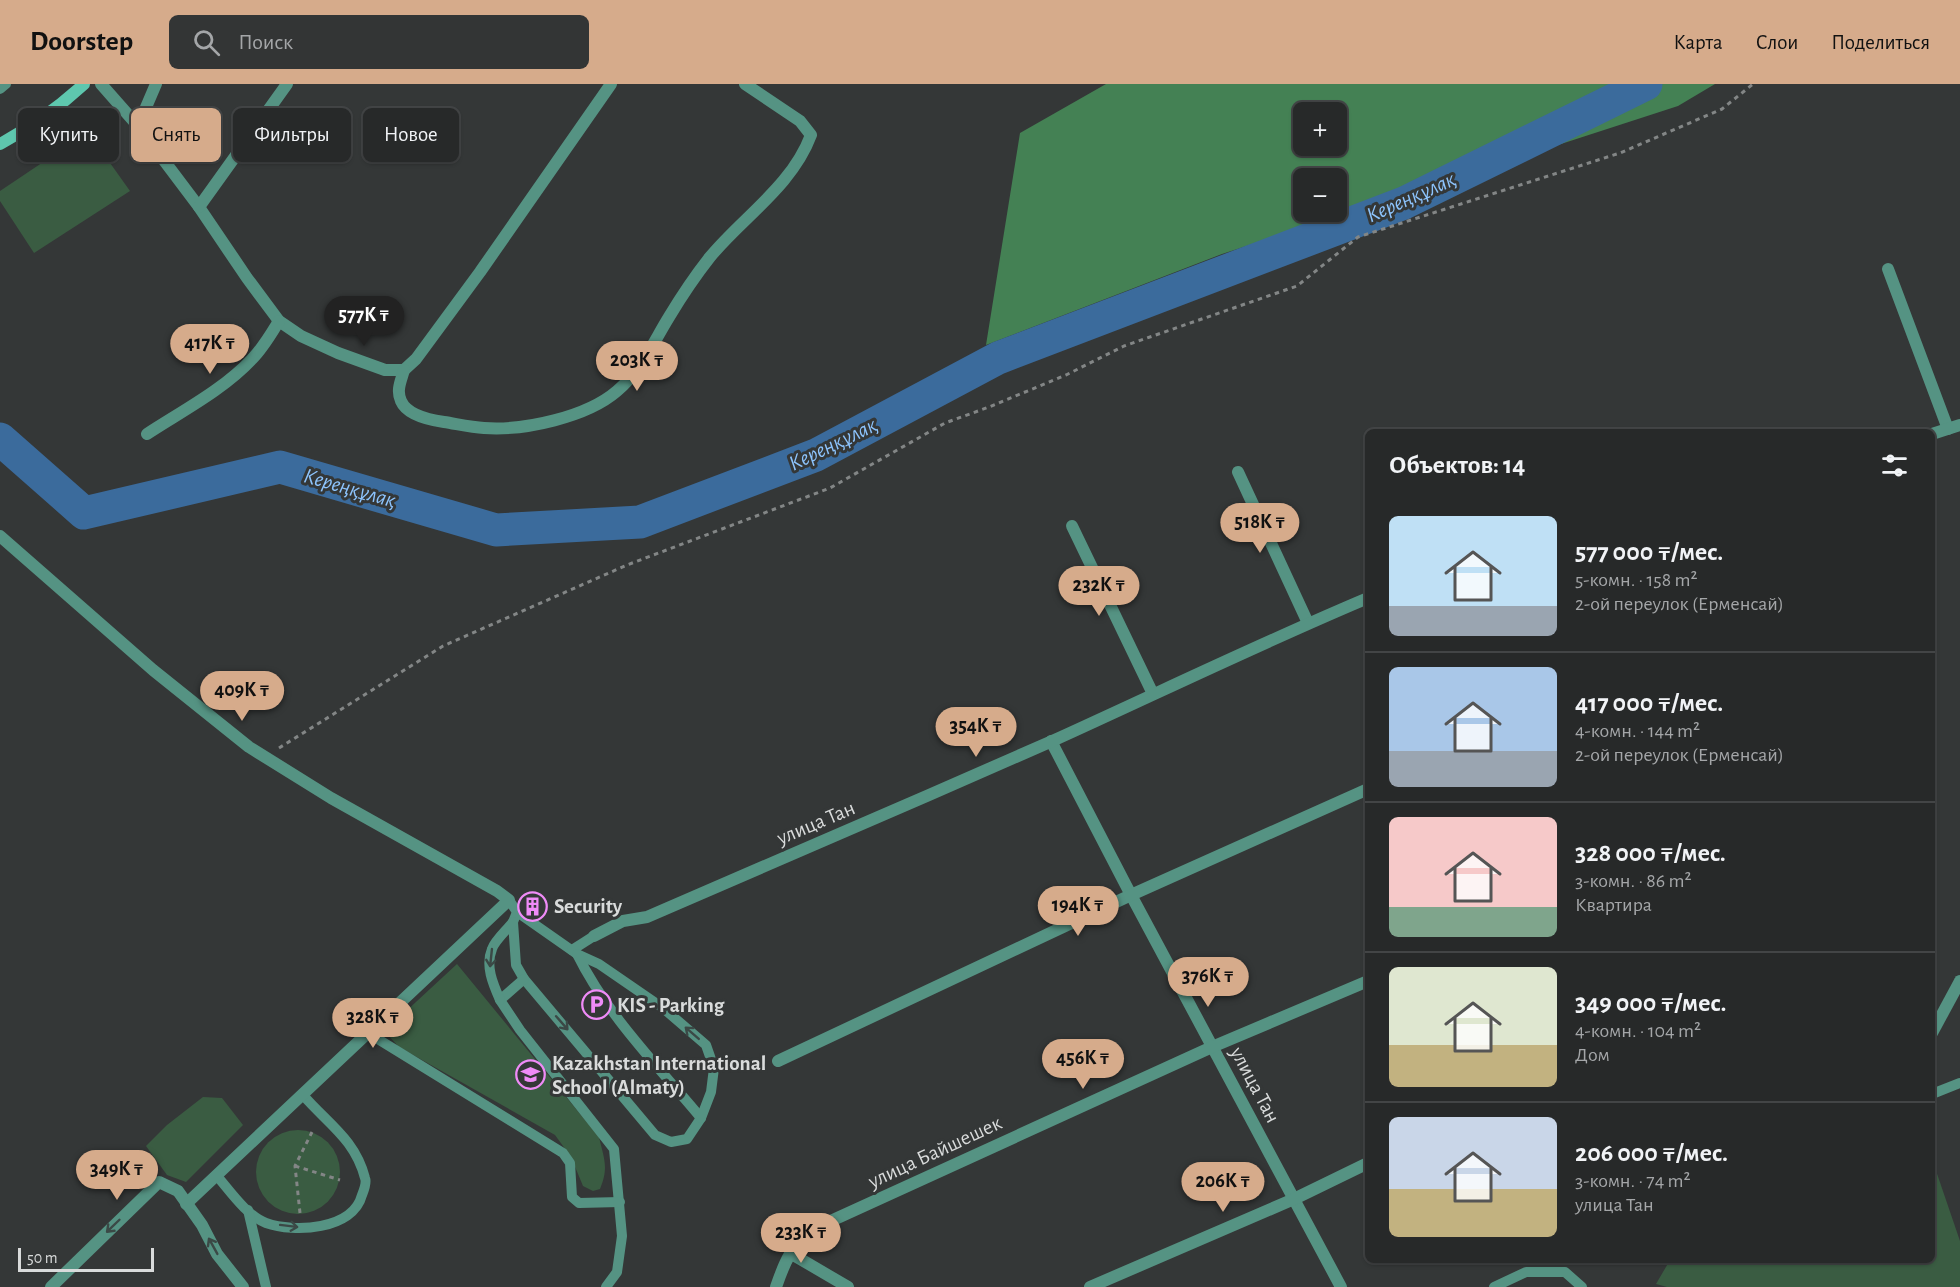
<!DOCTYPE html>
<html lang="ru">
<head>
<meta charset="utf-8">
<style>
  body { margin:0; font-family:"Alegreya Sans",sans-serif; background:#333535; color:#f1f3f6; height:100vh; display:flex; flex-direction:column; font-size:22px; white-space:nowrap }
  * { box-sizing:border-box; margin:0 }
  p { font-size:20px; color:#a4a6a8 }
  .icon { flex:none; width:33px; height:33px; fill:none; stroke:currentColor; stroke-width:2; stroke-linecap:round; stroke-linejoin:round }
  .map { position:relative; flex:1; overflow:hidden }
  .details { position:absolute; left:1365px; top:345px; width:570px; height:834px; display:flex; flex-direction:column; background:#272929; border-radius:9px; box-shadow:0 2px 4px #0004,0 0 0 2px #434546 }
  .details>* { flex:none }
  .banner { position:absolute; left:18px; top:24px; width:570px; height:54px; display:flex; gap:12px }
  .controls { position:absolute; left:1293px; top:18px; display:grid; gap:12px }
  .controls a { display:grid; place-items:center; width:54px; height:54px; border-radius:9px; background:#272929; box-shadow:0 2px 4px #0004,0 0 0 2px #434546; font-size:30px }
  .scale { position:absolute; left:18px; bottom:15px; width:136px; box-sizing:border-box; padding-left:6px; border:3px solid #d9dbdb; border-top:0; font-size:16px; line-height:21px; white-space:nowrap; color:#d9dbdb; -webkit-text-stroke:4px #343737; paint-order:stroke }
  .price { position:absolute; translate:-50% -51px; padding:0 14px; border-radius:21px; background:#d6ab8b; color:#111; font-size:20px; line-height:39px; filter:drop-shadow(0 2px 3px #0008) }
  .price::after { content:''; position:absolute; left:50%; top:36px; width:18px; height:14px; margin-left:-9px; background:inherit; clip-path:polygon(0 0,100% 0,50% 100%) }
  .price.active { background:#222; color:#fff }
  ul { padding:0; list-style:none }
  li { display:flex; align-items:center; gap:18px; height:150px; padding:0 24px }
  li+li { border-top:2px solid #434546 }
  li span { display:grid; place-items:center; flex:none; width:168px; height:120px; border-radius:9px; color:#555 }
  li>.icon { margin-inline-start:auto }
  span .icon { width:72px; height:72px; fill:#fffc; stroke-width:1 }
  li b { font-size:26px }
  h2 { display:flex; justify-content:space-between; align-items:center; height:72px; padding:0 24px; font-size:26px }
  .pill { padding:0 21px; border-radius:9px; background:#272929; box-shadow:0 2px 4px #0004,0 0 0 2px #434546; font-size:21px; line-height:54px }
  .pill.active { background:#d6ab8b; color:#111 }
  header { display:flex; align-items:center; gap:36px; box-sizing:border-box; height:84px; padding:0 30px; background:#d6ab8b; color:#111 }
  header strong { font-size:28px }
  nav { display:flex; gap:33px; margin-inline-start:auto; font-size:21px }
  .search { width:420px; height:54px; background:#333535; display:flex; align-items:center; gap:15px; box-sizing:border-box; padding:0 21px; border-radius:9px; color:#a4a6a8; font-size:22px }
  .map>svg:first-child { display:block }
  .green { fill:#3a5c42 }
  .forest { fill:#448154; fill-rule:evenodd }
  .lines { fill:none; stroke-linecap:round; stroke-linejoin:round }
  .river { stroke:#3b6b9c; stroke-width:33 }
  .path { stroke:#838686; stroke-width:3; stroke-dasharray:4.5 4.5; stroke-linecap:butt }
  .lane { stroke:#559383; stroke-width:10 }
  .street { stroke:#559383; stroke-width:12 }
  .secondary { stroke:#5ec7ae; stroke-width:12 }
  .oneway { stroke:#3b4946 }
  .labels { text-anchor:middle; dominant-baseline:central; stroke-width:6; stroke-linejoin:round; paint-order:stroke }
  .street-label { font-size:21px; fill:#d9dbdb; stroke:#343737 }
  .poi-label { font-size:21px; font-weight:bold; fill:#d9dbdb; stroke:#343737; text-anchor:start }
  .water-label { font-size:22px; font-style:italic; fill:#8dc4fd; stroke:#343737 }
</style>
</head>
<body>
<header>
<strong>Doorstep</strong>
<div class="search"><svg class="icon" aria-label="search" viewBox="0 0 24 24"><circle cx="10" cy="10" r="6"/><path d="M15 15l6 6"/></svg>Поиск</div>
<nav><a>Карта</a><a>Слои</a><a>Поделиться</a></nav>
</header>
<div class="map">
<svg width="1960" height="1203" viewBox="0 0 1960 1203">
  <rect width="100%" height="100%" fill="#343737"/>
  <g class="green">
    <polygon points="88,48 130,107 34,169 0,117 0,107"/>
    <path d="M 457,880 L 599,1053 C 604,1075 609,1083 600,1105 L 593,1107 L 583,1102 L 571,1073 L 555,1051 L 399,963 L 386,949 L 390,942 Z"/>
    <polygon points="203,1013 222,1014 243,1041 186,1098 167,1091 146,1062 167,1041"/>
    <circle cx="298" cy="1088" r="42"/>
    <polygon points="1932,1075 1960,1157 1960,1203 1667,1203 1656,1200 1670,1176 1932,1176"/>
  </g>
  <path class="forest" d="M 1106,0 L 1715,0 L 1678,22 L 1222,170 L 986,261 L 1020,49 ZM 1304,28 L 1336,28 L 1336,62 L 1304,62 ZM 1304,94 L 1336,94 L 1336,128 L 1304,128 Z"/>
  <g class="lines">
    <polyline class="river" points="0,355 84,429 280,383 496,446 640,438 816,371 998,274 1404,119 1646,0"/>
    <g class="path">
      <polyline points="279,664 443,562 627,481 830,404 945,339 989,323 1066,291 1124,262 1297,202 1358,153 1620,69 1722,25 1753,0"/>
      <polyline points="295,1082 340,1096"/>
      <polyline points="300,1129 295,1082 312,1048"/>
    </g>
    <g class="lane">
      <polyline points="0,5 6,0"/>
      <polyline points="509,816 517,828 577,870 599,880 663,924 706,961 714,984 711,1008 701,1034 687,1055 671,1058 655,1051 524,895 516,881 513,838 517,828"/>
      <polyline points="572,866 594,852"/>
      <path d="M 577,870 C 607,931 658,982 701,1034"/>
      <polyline points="524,895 500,916 520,946 614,1065 622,1152 617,1188 606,1203"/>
      <path d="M 500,916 C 493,900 485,882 492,865 C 495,856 507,846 513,838"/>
      <polyline points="368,949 563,1069 570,1079 572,1113 579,1119 620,1118"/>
      <polyline points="1932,1010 1960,999"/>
      <path d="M 217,1092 C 230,1107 247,1132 266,1139 C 294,1149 353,1146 362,1111 C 364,1106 367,1099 365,1094 C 355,1055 327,1039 303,1011"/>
      <polyline points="248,1126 266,1203"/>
      <polyline points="1494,1203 1526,1188 1565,1188 1582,1203"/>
    </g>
    <g class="street">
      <polyline points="101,0 138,42 199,123 247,194 279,237 301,252 338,269 385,286 404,286 416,275 480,188 611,0"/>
      <polyline points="138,42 156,0"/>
      <polyline points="199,123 287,0"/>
      <polyline points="1888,185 1948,345"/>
      <path d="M 404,286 C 401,297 396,306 401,317 C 407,331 430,336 444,338 C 457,340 471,343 484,344 C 524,347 587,333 617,307 C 641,287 653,259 669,233 C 681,213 695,192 710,173 C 743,133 792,102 811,51 L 800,37 L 745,0"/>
      <path d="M 147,350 C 182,327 223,306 252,275 C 263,264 271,250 279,237"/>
      <polyline points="1932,350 1960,341"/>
      <polyline points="1238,388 1308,539"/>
      <polyline points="1072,442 1153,610"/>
      <polyline points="0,452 153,586 249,663 331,714 497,807 509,816 186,1120"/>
      <polyline points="1051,657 1131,811 1341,1203"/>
      <path d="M 594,852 L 623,837 L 647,833 C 782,775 916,717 1050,658 C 1156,610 1261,559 1368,514"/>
      <polyline points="1932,949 1960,897"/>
      <polyline points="778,977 1131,811 1368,705"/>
      <polyline points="790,1169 848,1203"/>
      <polyline points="51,1203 159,1098 178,1107 202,1141 217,1170 243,1203"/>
      <path d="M 776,1203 C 785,1177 790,1165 811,1146 L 1212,963 L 1368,897"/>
      <polyline points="1090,1203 1294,1115 1368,1079"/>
    </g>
    <path class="secondary" d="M 0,60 C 31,43 58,24 84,0"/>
  </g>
  <defs><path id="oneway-shaft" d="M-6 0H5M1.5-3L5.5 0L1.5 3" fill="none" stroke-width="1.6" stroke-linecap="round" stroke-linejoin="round" transform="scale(1.5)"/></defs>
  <g class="oneway">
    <use href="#oneway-shaft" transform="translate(491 874) rotate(96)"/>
    <use href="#oneway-shaft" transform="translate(562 939) rotate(49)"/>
    <use href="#oneway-shaft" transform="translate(692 949) rotate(-139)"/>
    <use href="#oneway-shaft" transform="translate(113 1142) rotate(136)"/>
    <use href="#oneway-shaft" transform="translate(289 1142) rotate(7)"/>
    <use href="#oneway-shaft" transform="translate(213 1162) rotate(-119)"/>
  </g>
  <defs>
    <symbol id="building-ring" viewBox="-11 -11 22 22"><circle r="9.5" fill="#343737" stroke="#ef8bf7" stroke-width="1.5"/><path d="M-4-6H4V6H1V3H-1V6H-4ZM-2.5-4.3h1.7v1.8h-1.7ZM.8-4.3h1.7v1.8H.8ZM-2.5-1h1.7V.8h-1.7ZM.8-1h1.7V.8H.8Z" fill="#ef8bf7"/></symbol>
    <symbol id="parking-ring" viewBox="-11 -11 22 22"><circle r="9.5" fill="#343737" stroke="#ef8bf7" stroke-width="1.5"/><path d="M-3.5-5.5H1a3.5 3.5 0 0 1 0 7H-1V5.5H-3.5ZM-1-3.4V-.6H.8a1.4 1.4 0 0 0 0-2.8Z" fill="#ef8bf7"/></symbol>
    <symbol id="school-ring" viewBox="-11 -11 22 22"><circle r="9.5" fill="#343737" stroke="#ef8bf7" stroke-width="1.5"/><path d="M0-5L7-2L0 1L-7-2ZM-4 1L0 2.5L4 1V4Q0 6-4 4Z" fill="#ef8bf7"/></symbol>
  </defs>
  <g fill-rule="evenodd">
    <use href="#building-ring" x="516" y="806" width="33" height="33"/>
    <use href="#parking-ring" x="580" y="904" width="33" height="33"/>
    <use href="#school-ring" x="514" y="974" width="33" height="33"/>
  </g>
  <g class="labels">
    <g class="street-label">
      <text transform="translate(816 739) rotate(-23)">улица Тан</text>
      <text transform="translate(1255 1001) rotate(62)">улица Тан</text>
      <text transform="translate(935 1068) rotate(-25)">улица Байшешек</text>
    </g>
    <g class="poi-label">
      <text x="554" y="822">Security</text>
      <text x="617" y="921">KIS - Parking</text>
      <text x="552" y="979">Kazakhstan International<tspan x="552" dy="24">School (Almaty)</tspan></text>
    </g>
    <g class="water-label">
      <text transform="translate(1411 113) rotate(-24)">Кереңқұлақ</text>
      <text transform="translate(833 360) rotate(-26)">Кереңқұлақ</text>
      <text transform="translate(350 404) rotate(16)">Кереңқұлақ</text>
    </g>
  </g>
</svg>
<div class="controls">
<a>+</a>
<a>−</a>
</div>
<div class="scale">50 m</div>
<b class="price active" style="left:364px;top:263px">577K ₸</b>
<b class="price" style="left:210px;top:291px">417K ₸</b>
<b class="price" style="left:637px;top:308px">203K ₸</b>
<b class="price" style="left:1260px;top:470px">518K ₸</b>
<b class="price" style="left:1099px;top:533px">232K ₸</b>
<b class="price" style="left:242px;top:638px">409K ₸</b>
<b class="price" style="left:976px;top:674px">354K ₸</b>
<b class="price" style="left:1078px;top:853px">194K ₸</b>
<b class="price" style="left:1208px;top:924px">376K ₸</b>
<b class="price" style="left:373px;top:965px">328K ₸</b>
<b class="price" style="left:1083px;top:1006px">456K ₸</b>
<b class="price" style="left:117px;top:1117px">349K ₸</b>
<b class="price" style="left:1223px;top:1129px">206K ₸</b>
<b class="price" style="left:801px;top:1180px">233K ₸</b>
<div class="banner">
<a class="pill">Купить</a>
<a class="pill active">Снять</a>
<a class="pill">Фильтры</a>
<a class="pill">Новое</a>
</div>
<section class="details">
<h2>Объектов: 14<svg class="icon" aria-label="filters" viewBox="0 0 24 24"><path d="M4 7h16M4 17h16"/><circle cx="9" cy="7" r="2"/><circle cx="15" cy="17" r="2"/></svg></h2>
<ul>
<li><span style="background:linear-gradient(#bfe0f5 75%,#9aa5b1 0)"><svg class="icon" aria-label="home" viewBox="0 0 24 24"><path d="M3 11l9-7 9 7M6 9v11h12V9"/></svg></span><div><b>577 000 ₸/мес.</b><p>5-комн. · 158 m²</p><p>2-ой переулок (Ерменсай)</p></div></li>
<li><span style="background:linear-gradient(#a9c7e8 70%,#9aa5b1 0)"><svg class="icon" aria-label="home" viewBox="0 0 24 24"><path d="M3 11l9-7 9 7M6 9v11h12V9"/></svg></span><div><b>417 000 ₸/мес.</b><p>4-комн. · 144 m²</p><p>2-ой переулок (Ерменсай)</p></div></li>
<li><span style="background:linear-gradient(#f6c9c9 75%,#7fa58c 0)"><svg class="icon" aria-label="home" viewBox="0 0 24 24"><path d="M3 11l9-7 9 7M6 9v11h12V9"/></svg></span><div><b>328 000 ₸/мес.</b><p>3-комн. · 86 m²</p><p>Квартира</p></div></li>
<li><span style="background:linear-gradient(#dfe7d0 65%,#c2b280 0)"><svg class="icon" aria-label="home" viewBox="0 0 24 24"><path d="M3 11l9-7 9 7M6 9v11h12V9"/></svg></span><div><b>349 000 ₸/мес.</b><p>4-комн. · 104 m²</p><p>Дом</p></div></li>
<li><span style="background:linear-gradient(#c9d6e8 60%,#c2b280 0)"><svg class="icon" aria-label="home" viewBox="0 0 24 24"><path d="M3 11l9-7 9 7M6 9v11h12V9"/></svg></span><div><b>206 000 ₸/мес.</b><p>3-комн. · 74 m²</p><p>улица Тан</p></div></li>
</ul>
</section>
</div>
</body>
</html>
